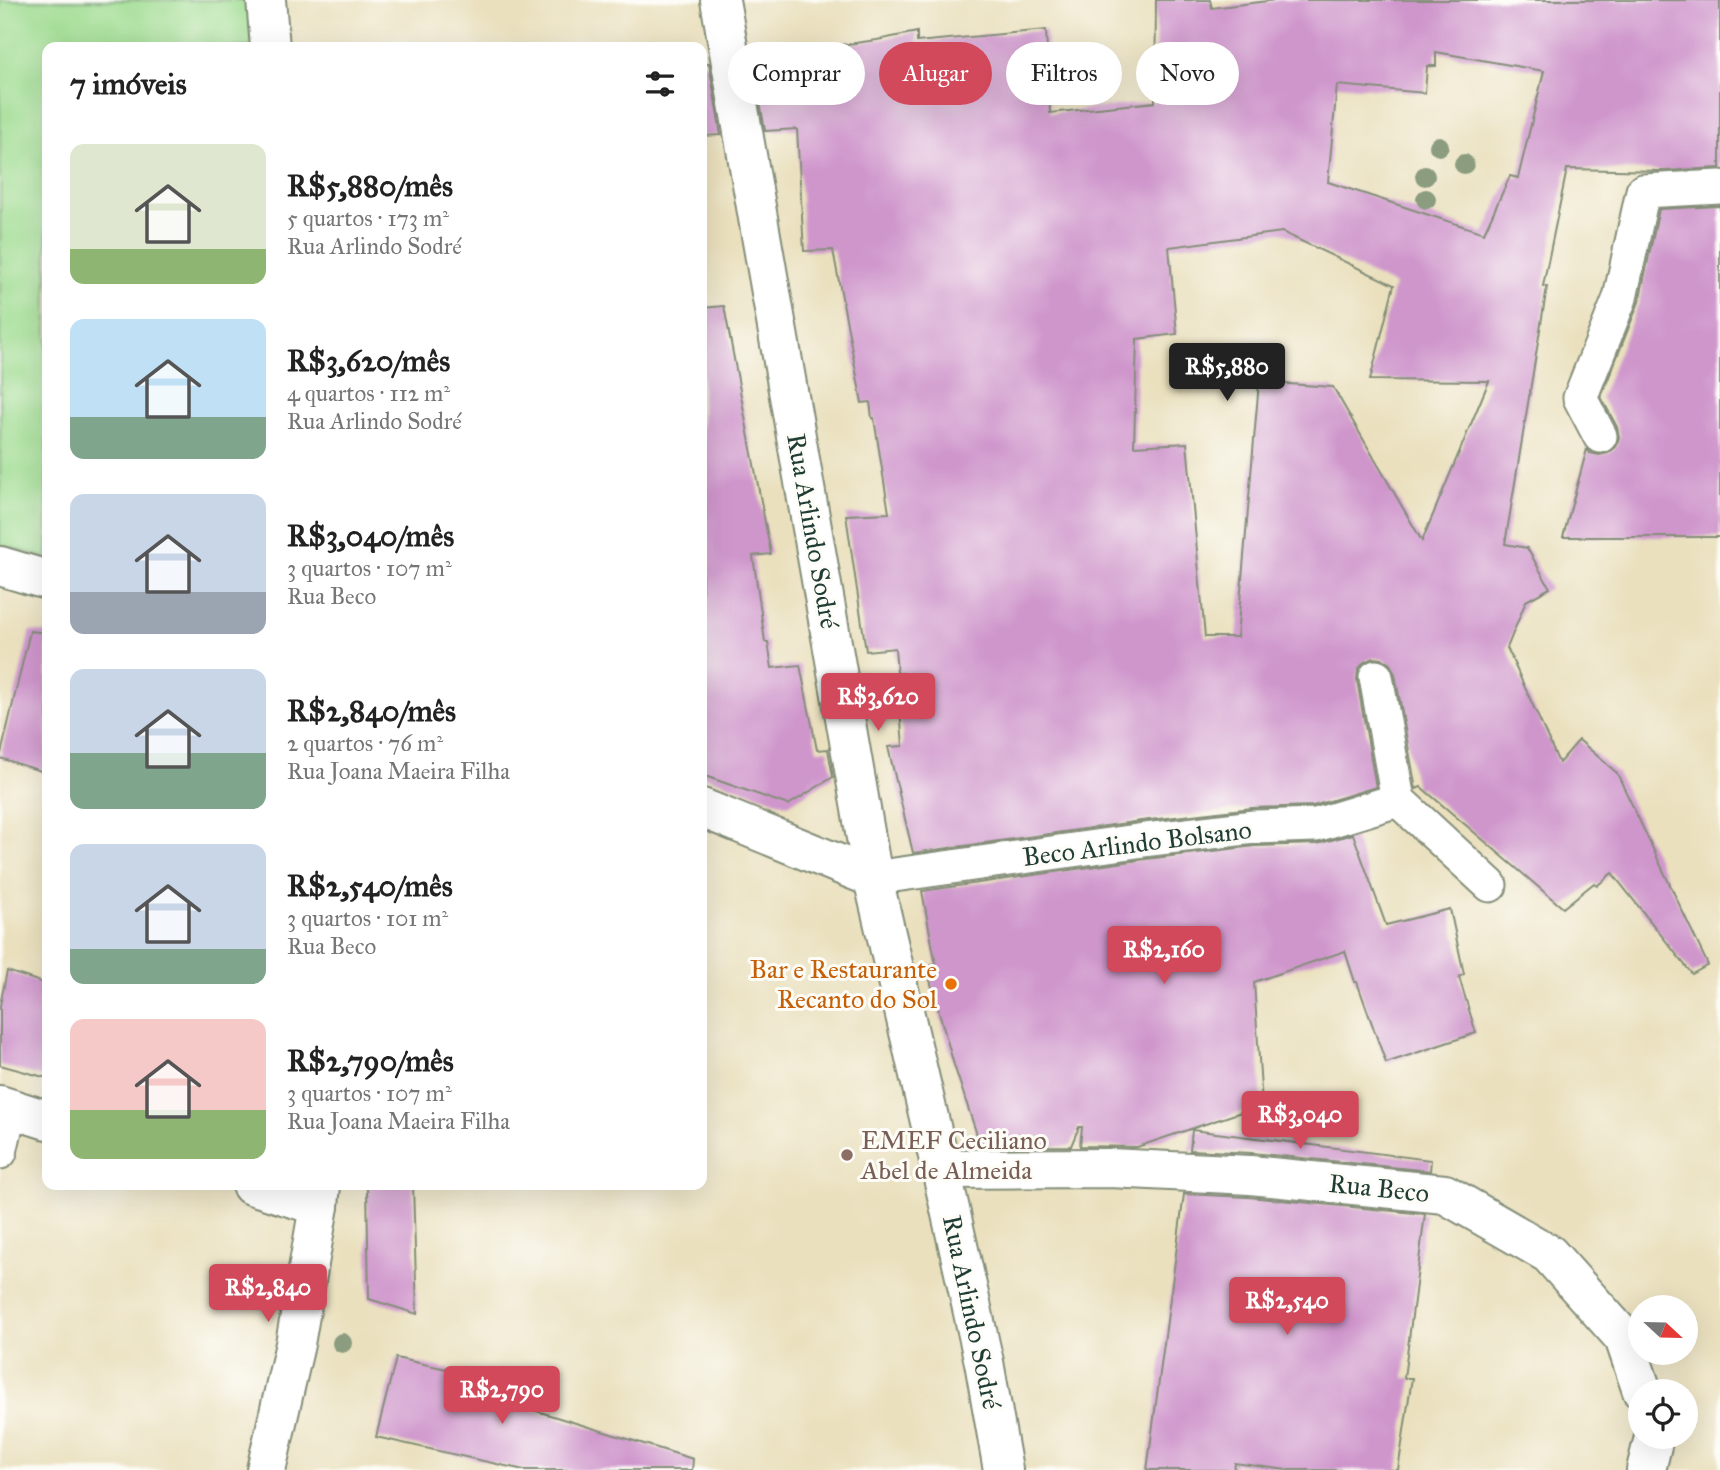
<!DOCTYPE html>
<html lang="pt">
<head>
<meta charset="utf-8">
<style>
  body { margin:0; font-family:"IM FELL Great Primer",serif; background:#f6f6f6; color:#222; height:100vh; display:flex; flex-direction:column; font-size:26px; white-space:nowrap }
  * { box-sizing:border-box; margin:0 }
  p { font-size:23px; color:#767676 }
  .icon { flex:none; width:38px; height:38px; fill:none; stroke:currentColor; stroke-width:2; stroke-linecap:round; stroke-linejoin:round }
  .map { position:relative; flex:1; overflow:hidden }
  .drawer { position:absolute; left:42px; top:42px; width:665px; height:1148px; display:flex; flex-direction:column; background:#fff; border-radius:14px; box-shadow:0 7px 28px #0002 }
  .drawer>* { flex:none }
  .hud { position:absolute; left:728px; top:42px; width:665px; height:63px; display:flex; gap:14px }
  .needle { width:46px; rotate:112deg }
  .controls { position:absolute; left:1628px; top:1295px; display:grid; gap:14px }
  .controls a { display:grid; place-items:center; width:70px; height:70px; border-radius:50%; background:#fff; box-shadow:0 7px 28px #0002; font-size:35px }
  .price { position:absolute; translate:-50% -60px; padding:0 16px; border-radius:7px; background:#d1495b; color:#fff; font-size:23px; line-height:46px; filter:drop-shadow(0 2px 4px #0008) }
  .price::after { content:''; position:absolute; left:50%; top:42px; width:21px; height:16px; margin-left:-10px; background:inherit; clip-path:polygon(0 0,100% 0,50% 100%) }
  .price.current { background:#222; color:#fff }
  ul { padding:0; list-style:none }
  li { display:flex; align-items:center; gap:21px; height:175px; padding:0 28px }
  li span { display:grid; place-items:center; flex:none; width:196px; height:140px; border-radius:14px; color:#555 }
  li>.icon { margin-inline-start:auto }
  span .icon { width:84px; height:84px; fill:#fffc; stroke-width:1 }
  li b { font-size:30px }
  h2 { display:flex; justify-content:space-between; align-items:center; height:84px; padding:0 28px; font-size:30px }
  .pill { padding:0 24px; border-radius:32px; background:#fff; box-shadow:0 7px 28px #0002; font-size:24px; line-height:63px }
  .pill.current { background:#d1495b; color:#fff }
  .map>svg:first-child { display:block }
  .green { fill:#9ddb8f; stroke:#5e8c62; stroke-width:2 }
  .building { fill:#cf96cc; fill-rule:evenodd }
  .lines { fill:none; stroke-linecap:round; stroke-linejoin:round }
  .service-casing { stroke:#848e79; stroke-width:37 }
  .minor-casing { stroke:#848e79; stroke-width:42 }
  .service { stroke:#fff; stroke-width:33 }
  .minor { stroke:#fff; stroke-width:38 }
  .tree { fill:#8b9c7f }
  .food-dot { fill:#e8710a; stroke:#fdfcf7; stroke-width:2.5 }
  .education-dot { fill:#8d6e63; stroke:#fdfcf7; stroke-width:2.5 }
  .labels { text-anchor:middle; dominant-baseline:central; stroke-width:6; stroke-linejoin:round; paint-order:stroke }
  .street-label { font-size:26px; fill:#1f3d34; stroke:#fdfcf7 }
  .food-label { font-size:26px; fill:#c56008; stroke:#fdfcf7; text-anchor:end }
  .education-label { font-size:26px; fill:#785e54; stroke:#fdfcf7; text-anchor:start }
</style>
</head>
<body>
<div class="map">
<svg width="1720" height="1470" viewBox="0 0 1720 1470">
  <rect width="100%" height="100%" fill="#fdfcf7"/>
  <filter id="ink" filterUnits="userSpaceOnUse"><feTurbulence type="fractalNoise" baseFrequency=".0143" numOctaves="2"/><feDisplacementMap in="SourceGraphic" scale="14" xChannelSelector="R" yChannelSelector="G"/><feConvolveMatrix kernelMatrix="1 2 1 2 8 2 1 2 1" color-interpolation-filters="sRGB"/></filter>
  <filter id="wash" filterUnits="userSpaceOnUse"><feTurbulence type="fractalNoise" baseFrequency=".00686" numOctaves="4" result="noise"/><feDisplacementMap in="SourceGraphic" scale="28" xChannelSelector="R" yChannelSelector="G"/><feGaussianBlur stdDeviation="1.57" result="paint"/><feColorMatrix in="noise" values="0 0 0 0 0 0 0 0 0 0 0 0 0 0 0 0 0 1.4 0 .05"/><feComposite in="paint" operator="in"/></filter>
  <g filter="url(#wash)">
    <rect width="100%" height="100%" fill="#eae0be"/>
    <polygon class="green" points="0,0 249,0 252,47 47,47 47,558 0,545"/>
    <g id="blocks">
      <g class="building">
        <path d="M 1156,0 L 1210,0 L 1212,8 L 1276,0 L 1720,0 L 1720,168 L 1663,171 L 1567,169 L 1543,286 L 1547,287 L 1505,544 L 1527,548 L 1550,588 L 1526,601 L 1507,648 L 1559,763 L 1579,740 L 1617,773 L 1708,965 L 1692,974 L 1612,873 L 1597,886 L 1594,883 L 1563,908 L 1421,787 L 1416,789 L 1395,674 L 1390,664 L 1382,659 L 1373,658 L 1364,662 L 1358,670 L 1357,680 L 1376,787 L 1313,806 L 1252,808 L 1141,821 L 913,853 L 888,747 L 903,746 L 895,648 L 866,651 L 846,515 L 889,513 L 874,418 L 872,418 L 870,402 L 862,403 L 833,250 L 804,251 L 797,129 L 765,131 L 752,57 L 877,40 L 917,32 L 917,42 L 1046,30 L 1050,113 L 1155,102 ZM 1436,52 L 1544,71 L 1518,178 L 1510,176 L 1484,233 L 1328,182 L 1337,85 L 1425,93 L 1427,66 L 1436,66 ZM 1282,232 L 1394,285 L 1370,380 L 1489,381 L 1422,541 L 1333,387 L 1259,382 L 1237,637 L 1205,637 L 1187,443 L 1134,446 L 1137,339 L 1177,334 L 1169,247 Z"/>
        <polygon points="709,63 721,135 702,136 702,64"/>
        <polygon points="1720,206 1720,537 1563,537 1587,449 1590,453 1599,455 1608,453 1616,447 1619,437 1617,427 1601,397 1639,302 1659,209"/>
        <polygon points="724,306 771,554 753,556 765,642 768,642 772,668 800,665 817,750 828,749 833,777 788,805 702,775 702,308"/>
        <polygon points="30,631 47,633 47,773 0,758"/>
        <polygon points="1353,834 1386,925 1450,909 1464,974 1459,977 1476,1033 1386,1063 1357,982 1355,982 1345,951 1254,982 1262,1105 1137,1147 1080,1146 1082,1127 1079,1127 1071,1146 981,1147 954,1065 926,966 936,965 922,891 1146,859 1255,846 1317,844"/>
        <polygon points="7,971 47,984 47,1078 0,1065 0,1005"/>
        <polygon points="1192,1130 1431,1160 1430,1171 1252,1153 1190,1150"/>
        <polygon points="367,1185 413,1185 417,1314 369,1299"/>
        <polygon points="1184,1194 1248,1197 1425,1214 1404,1378 1412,1378 1398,1470 1287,1470 1235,1463 1234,1470 1147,1470"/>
        <polygon points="396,1358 520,1385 517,1405 693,1459 692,1470 524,1470 376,1437"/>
      </g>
    </g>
  </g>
  <g filter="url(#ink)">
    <use href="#blocks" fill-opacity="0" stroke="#848e79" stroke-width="2"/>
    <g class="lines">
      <defs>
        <g id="service">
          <polyline points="1600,436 1580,398 1620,298 1643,191 1720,187"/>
          <polyline points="1376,677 1398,800 1490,885"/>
          <polyline points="873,878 1144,840 1254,827 1316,825 1398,800"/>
          <polyline points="0,1152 10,1108"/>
        </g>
        <g id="minor">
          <polyline points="266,0 270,47"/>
          <polyline points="720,0 873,878 941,1169 984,1362 1003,1470"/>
          <polyline points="0,566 47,580"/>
          <polyline points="702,808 873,878"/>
          <polyline points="0,1105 47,1120"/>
          <polyline points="941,1169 1110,1168 1250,1175 1445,1194 1549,1254 1624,1338 1642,1391"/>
          <polyline points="251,1185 319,1206"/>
          <polyline points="266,1470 295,1344 319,1206 321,1185"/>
          <polyline points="1646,1470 1654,1437"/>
        </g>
      </defs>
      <use href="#service" class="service-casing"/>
      <use href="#minor" class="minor-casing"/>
      <use href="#service" class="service"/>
      <use href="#minor" class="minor"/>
    </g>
    <g class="tree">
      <circle cx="1439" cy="146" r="10"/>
      <circle cx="1464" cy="164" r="10"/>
      <circle cx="1425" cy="176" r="10"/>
      <circle cx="1426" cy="199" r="10"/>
      <circle cx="901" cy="682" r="10"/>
      <circle cx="342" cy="1343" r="10"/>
    </g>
  </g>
  <circle class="food-dot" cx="951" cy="984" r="7"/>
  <circle class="education-dot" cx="847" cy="1155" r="7"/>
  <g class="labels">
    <g class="street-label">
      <text transform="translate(813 531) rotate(80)">Rua Arlindo Sodré</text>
      <text transform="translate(1137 843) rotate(-7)">Beco Arlindo Bolsano</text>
      <text transform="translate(1379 1188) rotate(6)">Rua Beco</text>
      <text transform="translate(972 1312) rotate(78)">Rua Arlindo Sodré</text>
    </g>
    <g class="food-label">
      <text x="937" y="969">Bar e Restaurante<tspan x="937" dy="30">Recanto do Sol</tspan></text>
    </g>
    <g class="education-label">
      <text x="861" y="1140">EMEF Ceciliano<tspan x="861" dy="30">Abel de Almeida</tspan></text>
    </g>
  </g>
</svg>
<div class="controls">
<a><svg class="needle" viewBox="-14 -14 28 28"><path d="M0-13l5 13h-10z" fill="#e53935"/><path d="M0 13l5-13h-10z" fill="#767676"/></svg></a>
<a><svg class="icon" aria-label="locate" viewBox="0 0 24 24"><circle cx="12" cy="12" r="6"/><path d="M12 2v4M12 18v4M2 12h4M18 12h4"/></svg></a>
</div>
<b class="price current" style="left:1227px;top:403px">R$5,880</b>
<b class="price" style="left:878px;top:733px">R$3,620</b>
<b class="price" style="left:1164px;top:986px">R$2,160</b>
<b class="price" style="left:1300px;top:1151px">R$3,040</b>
<b class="price" style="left:268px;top:1324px">R$2,840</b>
<b class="price" style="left:1287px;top:1337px">R$2,540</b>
<b class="price" style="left:502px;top:1426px">R$2,790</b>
<div class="hud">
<a class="pill">Comprar</a>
<a class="pill current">Alugar</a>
<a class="pill">Filtros</a>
<a class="pill">Novo</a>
</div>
<section class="drawer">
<h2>7 imóveis<svg class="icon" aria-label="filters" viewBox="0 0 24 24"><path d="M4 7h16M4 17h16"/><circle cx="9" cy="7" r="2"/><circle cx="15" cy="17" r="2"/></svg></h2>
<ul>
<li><span style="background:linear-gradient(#dfe7d0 75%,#8fb573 0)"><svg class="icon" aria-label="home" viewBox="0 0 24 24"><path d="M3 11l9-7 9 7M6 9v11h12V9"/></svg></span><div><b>R$5,880/mês</b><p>5 quartos · 173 m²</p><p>Rua Arlindo Sodré</p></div></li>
<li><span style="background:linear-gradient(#bfe0f5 70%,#7fa58c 0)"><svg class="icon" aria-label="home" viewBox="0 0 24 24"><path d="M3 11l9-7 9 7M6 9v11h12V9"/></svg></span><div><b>R$3,620/mês</b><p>4 quartos · 112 m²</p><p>Rua Arlindo Sodré</p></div></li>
<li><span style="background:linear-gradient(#c9d6e8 70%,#9aa5b1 0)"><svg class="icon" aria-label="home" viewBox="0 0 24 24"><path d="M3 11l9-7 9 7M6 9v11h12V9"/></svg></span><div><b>R$3,040/mês</b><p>3 quartos · 107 m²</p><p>Rua Beco</p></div></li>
<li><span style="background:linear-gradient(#c9d6e8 60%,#7fa58c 0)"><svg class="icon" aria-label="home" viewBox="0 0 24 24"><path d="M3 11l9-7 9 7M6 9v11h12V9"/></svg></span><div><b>R$2,840/mês</b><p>2 quartos · 76 m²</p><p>Rua Joana Maeira Filha</p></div></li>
<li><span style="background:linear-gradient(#c9d6e8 75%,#7fa58c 0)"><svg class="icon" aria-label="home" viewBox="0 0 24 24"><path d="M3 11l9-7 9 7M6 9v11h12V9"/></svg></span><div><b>R$2,540/mês</b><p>3 quartos · 101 m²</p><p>Rua Beco</p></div></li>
<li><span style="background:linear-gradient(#f6c9c9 65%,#8fb573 0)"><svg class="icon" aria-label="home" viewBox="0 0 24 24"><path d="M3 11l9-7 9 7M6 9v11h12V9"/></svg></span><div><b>R$2,790/mês</b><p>3 quartos · 107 m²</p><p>Rua Joana Maeira Filha</p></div></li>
</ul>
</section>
</div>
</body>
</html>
